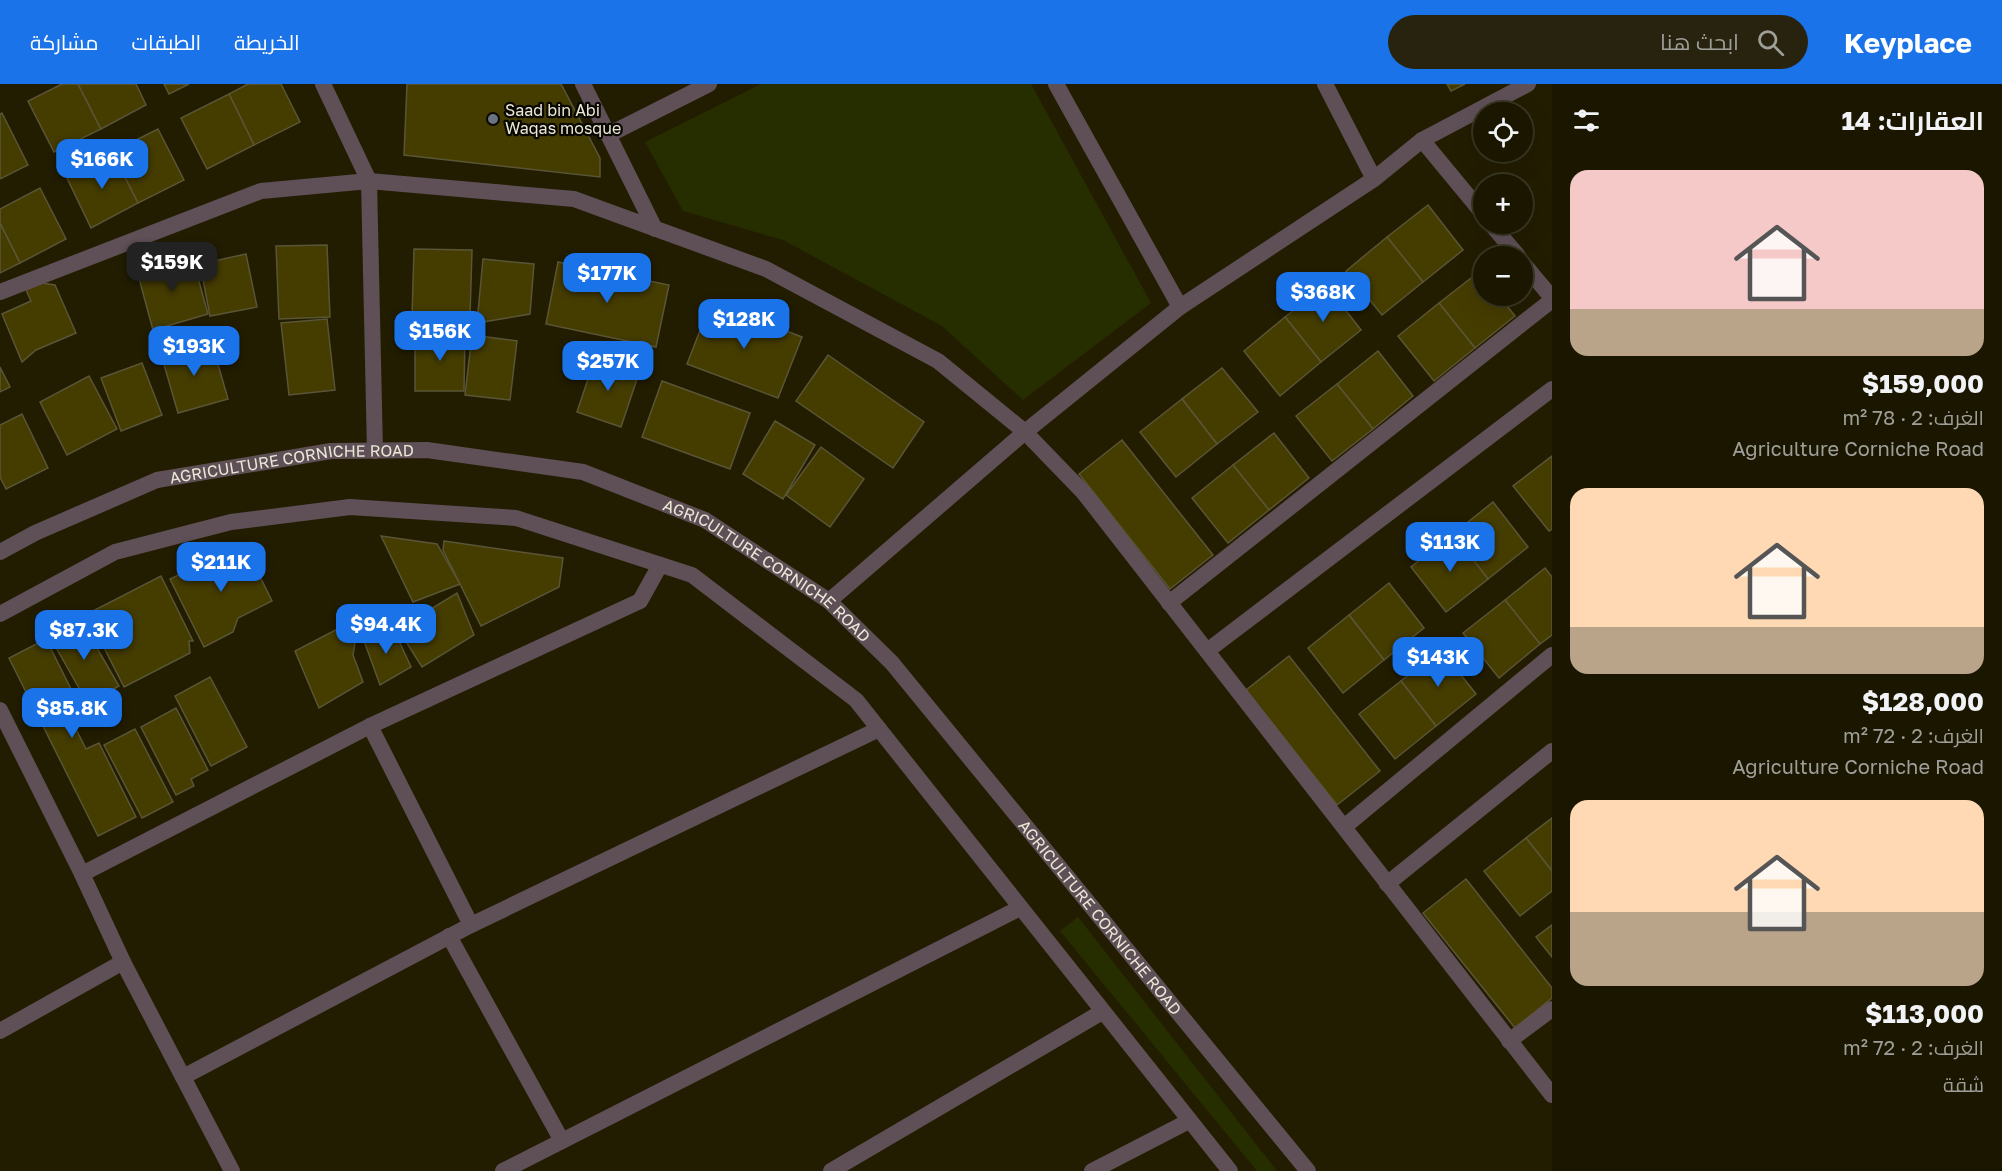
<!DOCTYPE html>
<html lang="ar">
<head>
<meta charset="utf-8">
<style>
  body { margin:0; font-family:"Golos Text",Cairo,sans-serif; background:#27230f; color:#f1f3f6; direction:rtl; height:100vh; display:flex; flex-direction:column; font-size:22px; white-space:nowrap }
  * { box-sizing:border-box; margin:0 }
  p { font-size:20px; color:#9f9f99 }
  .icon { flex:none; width:33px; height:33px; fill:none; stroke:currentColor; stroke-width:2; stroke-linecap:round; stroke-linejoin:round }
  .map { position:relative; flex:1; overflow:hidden; direction:ltr }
  .side { display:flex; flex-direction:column; background:#1a1600; width:450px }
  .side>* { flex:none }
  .fabs { position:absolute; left:1473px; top:18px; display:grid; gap:12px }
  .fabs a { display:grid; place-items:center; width:60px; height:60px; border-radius:50%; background:#1a1600; box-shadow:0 6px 24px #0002,0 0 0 2px #383522; font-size:30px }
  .price { position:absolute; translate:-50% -51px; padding:0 14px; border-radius:12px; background:#1a73e8; color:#fff; font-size:20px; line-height:39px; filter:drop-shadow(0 2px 3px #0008) }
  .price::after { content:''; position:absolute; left:50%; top:36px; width:18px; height:14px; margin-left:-9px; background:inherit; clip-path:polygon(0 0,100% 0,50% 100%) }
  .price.current { background:#222; color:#fff }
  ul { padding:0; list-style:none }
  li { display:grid; align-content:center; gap:12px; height:318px; padding:0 18px }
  li span { display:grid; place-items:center; height:186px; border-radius:18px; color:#555 }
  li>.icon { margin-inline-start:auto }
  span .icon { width:108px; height:108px; fill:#fffc; stroke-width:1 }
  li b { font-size:26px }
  h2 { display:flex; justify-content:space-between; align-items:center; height:72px; padding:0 18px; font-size:26px }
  header { display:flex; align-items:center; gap:36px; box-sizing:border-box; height:84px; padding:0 30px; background:#1a73e8; color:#fff }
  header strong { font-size:28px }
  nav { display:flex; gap:33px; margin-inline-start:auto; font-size:21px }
  .search { width:420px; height:54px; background:#27230f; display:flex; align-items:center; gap:15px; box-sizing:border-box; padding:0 21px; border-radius:33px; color:#9f9f99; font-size:22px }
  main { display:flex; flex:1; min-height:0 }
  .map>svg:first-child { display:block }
  .green { fill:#262e00 }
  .building { fill:#453c00; stroke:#5a5536; stroke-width:1.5 }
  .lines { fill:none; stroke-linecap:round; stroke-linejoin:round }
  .minor { stroke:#5f5057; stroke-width:16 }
  .tertiary { stroke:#5f5057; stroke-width:16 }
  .worship-dot { fill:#6b7280; stroke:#090701; stroke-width:2 }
  .labels { text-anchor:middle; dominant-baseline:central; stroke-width:4.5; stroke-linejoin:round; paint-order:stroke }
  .poi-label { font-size:16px; fill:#eae7d6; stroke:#090701; text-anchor:start }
  .street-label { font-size:16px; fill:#eae7d6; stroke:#090701 }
</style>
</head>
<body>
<header>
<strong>Keyplace</strong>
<div class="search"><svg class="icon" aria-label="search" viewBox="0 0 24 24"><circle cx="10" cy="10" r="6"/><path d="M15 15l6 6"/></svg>ابحث هنا</div>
<nav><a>الخريطة</a><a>الطبقات</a><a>مشاركة</a></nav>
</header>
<main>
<section class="side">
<h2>العقارات: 14<svg class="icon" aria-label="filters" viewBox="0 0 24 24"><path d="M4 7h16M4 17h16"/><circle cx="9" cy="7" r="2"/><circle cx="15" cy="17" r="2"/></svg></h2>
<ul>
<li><span style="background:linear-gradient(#f6c9c9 75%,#b9a48a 0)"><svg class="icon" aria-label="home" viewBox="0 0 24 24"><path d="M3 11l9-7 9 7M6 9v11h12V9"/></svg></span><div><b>$159,000</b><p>الغرف: 2 · 78 m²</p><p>Agriculture Corniche Road</p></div></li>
<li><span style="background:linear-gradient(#ffd9b3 75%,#b9a48a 0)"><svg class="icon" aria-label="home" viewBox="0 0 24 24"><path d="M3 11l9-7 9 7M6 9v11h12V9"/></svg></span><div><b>$128,000</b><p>الغرف: 2 · 72 m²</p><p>Agriculture Corniche Road</p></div></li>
<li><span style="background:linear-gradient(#ffd9b3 60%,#b9a48a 0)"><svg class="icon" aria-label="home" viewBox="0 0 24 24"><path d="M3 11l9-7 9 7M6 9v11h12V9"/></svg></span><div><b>$113,000</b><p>الغرف: 2 · 72 m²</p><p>شقة</p></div></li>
</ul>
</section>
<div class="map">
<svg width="1552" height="1087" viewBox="0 0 1552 1087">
  <rect width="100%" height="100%" fill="#221d00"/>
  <g class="green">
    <polygon points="761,0 1031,0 1151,219 1023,316 942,242 783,156 683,127 645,58"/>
    <polygon points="1078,833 1277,1087 1257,1087 1060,847"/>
  </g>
  <g class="building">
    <polygon points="62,0 78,0 101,45 54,68 28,17"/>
    <polygon points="78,0 136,0 146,21 101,45"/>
    <polygon points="164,0 189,0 169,10"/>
    <polygon points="248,0 281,0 300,38 254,61 229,10"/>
    <polygon points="407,0 561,0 600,74 600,93 404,71"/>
    <polygon points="1447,0 1465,0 1451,7"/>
    <polygon points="229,10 254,61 207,85 181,34"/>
    <polygon points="2,29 28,81 0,95 0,30"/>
    <polygon points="158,45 184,96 138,119 112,68"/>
    <polygon points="112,68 138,119 91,144 66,92"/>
    <polygon points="40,104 66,155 20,179 0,139 0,125"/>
    <polygon points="1428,121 1463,166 1423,198 1387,153"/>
    <polygon points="0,139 20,179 0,189"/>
    <polygon points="1387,153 1423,198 1382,231 1346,187"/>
    <polygon points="327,161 330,233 279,235 276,162"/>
    <polygon points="414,165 472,166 470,233 412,232"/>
    <polygon points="246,170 257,223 210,232 200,180"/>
    <polygon points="192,172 208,230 153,246 137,187"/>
    <polygon points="483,175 534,180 530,230 477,239"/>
    <polygon points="558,178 669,201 656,263 546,240"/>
    <polygon points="1480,187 1484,192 1484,212 1499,212 1515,232 1475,264 1439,219"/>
    <polygon points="42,199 55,201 76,249 36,266 22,278 2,230 31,217 26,206"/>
    <polygon points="1326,201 1361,246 1321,278 1285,233"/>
    <polygon points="711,218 802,253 778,314 687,280"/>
    <polygon points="1439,219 1475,264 1434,297 1398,252"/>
    <polygon points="1285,233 1321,278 1280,312 1244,267"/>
    <polygon points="327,235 335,306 289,311 281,239"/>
    <polygon points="415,249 465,250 464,307 415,307"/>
    <polygon points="472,251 517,257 510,316 465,311"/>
    <polygon points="211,256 228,315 178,329 161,270"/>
    <polygon points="1378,267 1413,312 1373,345 1337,300"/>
    <polygon points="828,271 924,338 893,384 796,317"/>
    <polygon points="595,274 639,289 621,343 577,328"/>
    <polygon points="142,279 162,331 121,347 101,294"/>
    <polygon points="0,283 10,303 0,308"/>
    <polygon points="1222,284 1258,328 1217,360 1182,315"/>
    <polygon points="89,292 117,345 67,371 40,318"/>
    <polygon points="662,297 750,329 730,385 642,353"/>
    <polygon points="1337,300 1373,345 1332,377 1296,332"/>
    <polygon points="1182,315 1217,360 1176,393 1140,348"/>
    <polygon points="22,330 48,384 6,405 0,393 0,341"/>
    <polygon points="775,337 815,361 783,415 743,390"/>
    <polygon points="1274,349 1309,394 1269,426 1233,381"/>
    <polygon points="1122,356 1213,471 1170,505 1079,390"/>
    <polygon points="821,363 864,395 830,443 786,411"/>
    <polygon points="1552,372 1552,445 1549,447 1513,402"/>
    <polygon points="1233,381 1269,426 1228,459 1192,414"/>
    <polygon points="1493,418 1528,463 1488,495 1453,450"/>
    <polygon points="1453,450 1488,495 1446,528 1411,483"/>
    <polygon points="381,452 437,460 460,500 413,518"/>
    <polygon points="444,457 563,474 559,503 481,542 443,466"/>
    <polygon points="244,460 272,517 238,534 233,548 204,563 170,495"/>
    <polygon points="1545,484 1552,493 1552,551 1540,560 1505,516"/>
    <polygon points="161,492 193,557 189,557 190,569 124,603 87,530"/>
    <polygon points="1389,499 1424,544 1384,576 1349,531"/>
    <polygon points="457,509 474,551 422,583 398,545"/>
    <polygon points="1505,516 1540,560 1499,594 1463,549"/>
    <polygon points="1349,531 1384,576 1343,609 1308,564"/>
    <polygon points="79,533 119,602 88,620 49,551"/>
    <polygon points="349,539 356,552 353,571 363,598 319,624 295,567"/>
    <polygon points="392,542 411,583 380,601 363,554"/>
    <polygon points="46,555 81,625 69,631 86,665 99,659 136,733 98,752 9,574"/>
    <polygon points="1441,566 1476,610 1436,642 1401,597"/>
    <polygon points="1289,572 1380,687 1337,721 1246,606"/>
    <polygon points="210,593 247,663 211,682 175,612"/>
    <polygon points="1401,597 1436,642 1395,675 1359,630"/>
    <polygon points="176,624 208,686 191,695 194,702 176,711 141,643"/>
    <polygon points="135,645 173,718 142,734 104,661"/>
    <polygon points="1552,734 1552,787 1526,754"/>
    <polygon points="1526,754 1552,787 1552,807 1520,832 1484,787"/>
    <polygon points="1466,795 1552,904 1552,914 1515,944 1423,829"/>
    <polygon points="1552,841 1552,873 1536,853"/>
  </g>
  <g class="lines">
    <g class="minor">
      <polyline points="323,0 369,97 375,367"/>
      <polyline points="583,0 655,145"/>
      <polyline points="1056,0 1180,223"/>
      <polyline points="1325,0 1374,95"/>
      <polyline points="608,51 709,0"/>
      <polyline points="1422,56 1484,131"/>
      <polyline points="1491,140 1518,172"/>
      <polyline points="1522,178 1552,214"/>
      <polyline points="0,208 261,107 369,97 574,115 766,185 938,277 1025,348 1084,409 1552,1011"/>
      <polyline points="829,517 1025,348 1180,223 1374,95 1422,56 1528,0"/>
      <polyline points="1169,519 1552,216"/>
      <polyline points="1207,567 1552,305"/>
      <polyline points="0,626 82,790 123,878 232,1087"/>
      <polyline points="370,642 471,841"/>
      <polyline points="1344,743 1552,571"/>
      <polyline points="82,790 370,642 640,517 660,481"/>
      <polyline points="1387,800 1552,667"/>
      <polyline points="449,852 562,1057"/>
      <polyline points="0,947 123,878"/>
      <polyline points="1509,957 1552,925"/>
      <polyline points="183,993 471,841 879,645"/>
      <polyline points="503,1087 1020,824"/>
      <polyline points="831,1087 1102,928"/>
      <polyline points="1092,1087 1189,1037"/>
    </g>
    <g class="tertiary">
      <path id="s1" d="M 0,468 L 35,449 L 157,396 L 331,367 L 427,366 L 583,388 L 705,436 L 829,517 L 892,579 L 1308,1087"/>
      <polyline points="0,530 115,468 231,438 350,423 516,434 692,491 856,616 1230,1087"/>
    </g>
  </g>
  <circle class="worship-dot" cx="493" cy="35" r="6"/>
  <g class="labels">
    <g class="poi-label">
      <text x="505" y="26">Saad bin Abi<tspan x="505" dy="18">Waqas mosque</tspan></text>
    </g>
    <g class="street-label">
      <text stroke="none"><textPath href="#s1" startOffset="309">AGRICULTURE CORNICHE ROAD</textPath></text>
      <text stroke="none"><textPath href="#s1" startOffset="813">AGRICULTURE CORNICHE ROAD</textPath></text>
      <text stroke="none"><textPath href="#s1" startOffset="1299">AGRICULTURE CORNICHE ROAD</textPath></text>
    </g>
  </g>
</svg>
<div class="fabs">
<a><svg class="icon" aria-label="locate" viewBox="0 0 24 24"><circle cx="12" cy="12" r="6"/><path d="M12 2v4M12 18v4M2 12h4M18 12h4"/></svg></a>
<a>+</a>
<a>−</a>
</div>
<b class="price" style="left:102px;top:106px">$166K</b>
<b class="price current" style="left:172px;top:209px">$159K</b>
<b class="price" style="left:607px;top:220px">$177K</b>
<b class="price" style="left:1323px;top:239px">$368K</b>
<b class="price" style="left:744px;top:266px">$128K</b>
<b class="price" style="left:440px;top:278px">$156K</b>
<b class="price" style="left:194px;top:293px">$193K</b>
<b class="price" style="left:608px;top:308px">$257K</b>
<b class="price" style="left:1450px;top:489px">$113K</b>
<b class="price" style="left:221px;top:509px">$211K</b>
<b class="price" style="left:386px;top:571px">$94.4K</b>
<b class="price" style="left:84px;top:577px">$87.3K</b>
<b class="price" style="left:1438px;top:604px">$143K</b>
<b class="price" style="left:72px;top:655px">$85.8K</b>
</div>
</main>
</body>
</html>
